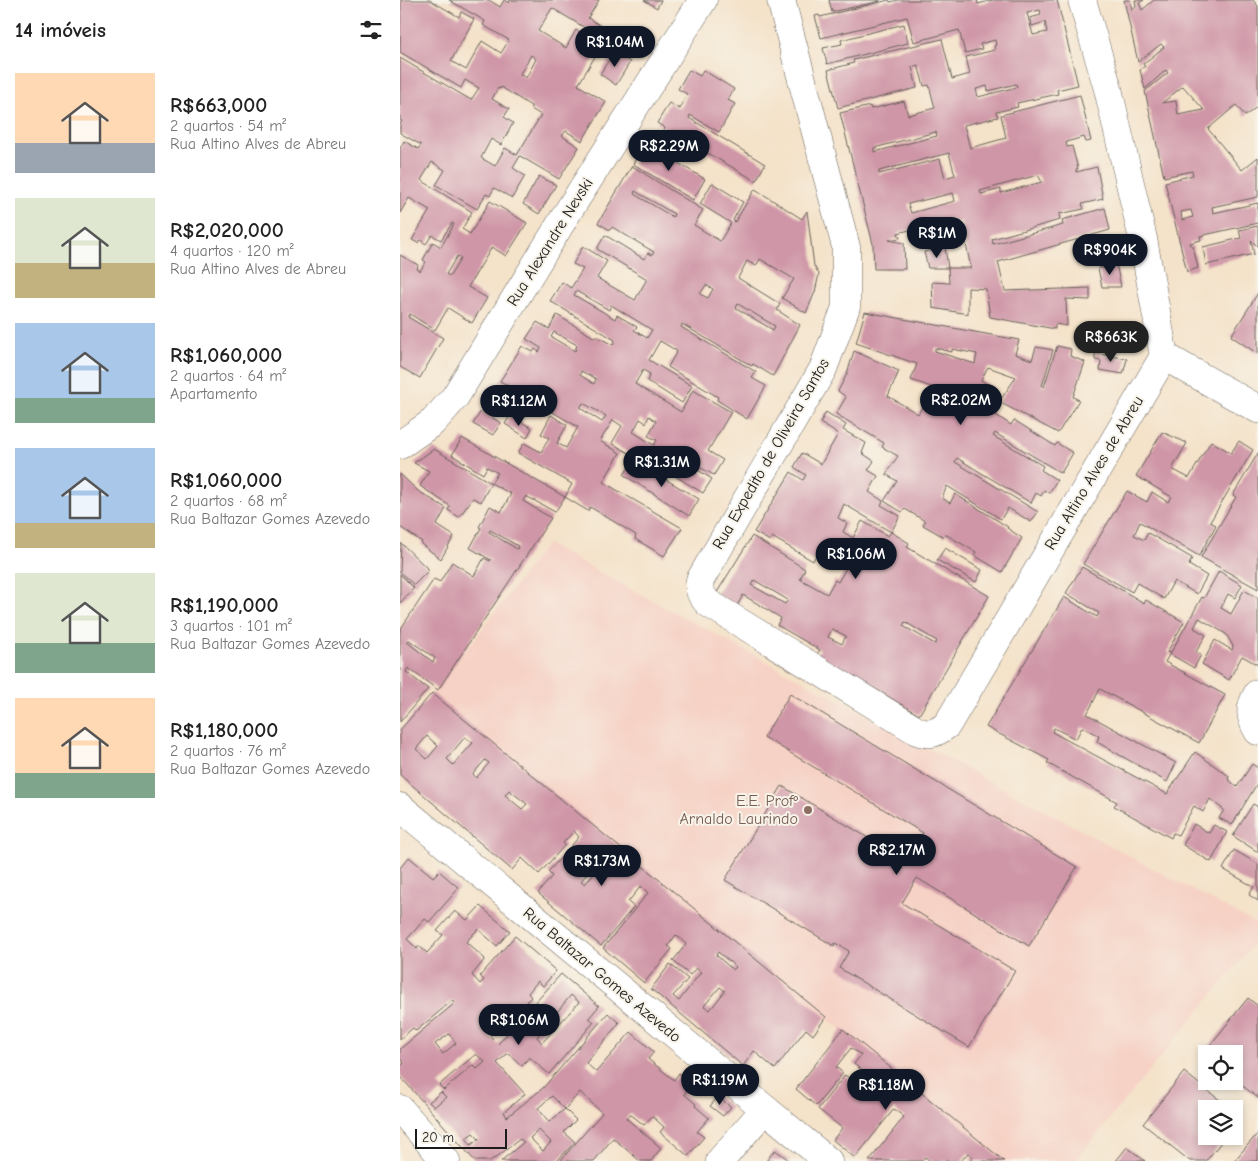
<!DOCTYPE html>
<html lang="pt">
<head>
<meta charset="utf-8">
<style>
  body { margin:0; font-family:"Comic Neue",sans-serif; background:#f2f2f2; color:#222; height:100vh; display:flex; flex-direction:column; font-size:19px; white-space:nowrap }
  * { box-sizing:border-box; margin:0 }
  p { font-size:16px; color:#767676 }
  .icon { flex:none; width:28px; height:28px; fill:none; stroke:currentColor; stroke-width:2; stroke-linecap:round; stroke-linejoin:round }
  .map { position:relative; flex:1; overflow:hidden }
  .side { display:flex; flex-direction:column; background:#fff; width:400px }
  .side>* { flex:none }
  .controls { position:absolute; left:798px; top:1045px; display:grid; gap:10px }
  .controls a { display:grid; place-items:center; width:45px; height:45px; border-radius:0px; background:#fff; box-shadow:0 2px 8px #0003; font-size:25px }
  .scale { position:absolute; left:15px; bottom:12px; width:92px; box-sizing:border-box; padding-left:5px; border:2px solid #1c1c1c; border-top:0; font-size:14px; line-height:18px; white-space:nowrap; color:#1c1c1c; -webkit-text-stroke:4px #f7f3e8; paint-order:stroke }
  .price { position:absolute; translate:-50% -42px; padding:0 11px; border-radius:18px; background:#111827; color:#fff; font-size:16px; line-height:32px; filter:drop-shadow(0 1px 2px #0008) }
  .price::after { content:''; position:absolute; left:50%; top:30px; width:15px; height:11px; margin-left:-8px; background:inherit; clip-path:polygon(0 0,100% 0,50% 100%) }
  .price.active { background:#222; color:#fff }
  ul { padding:0; list-style:none }
  li { display:flex; align-items:center; gap:15px; height:125px; padding:0 15px }
  li span { display:grid; place-items:center; flex:none; width:140px; height:100px; border-radius:0px; color:#555 }
  li>.icon { margin-inline-start:auto }
  span .icon { width:60px; height:60px; fill:#fffc; stroke-width:1 }
  li b { font-size:21px }
  h2 { display:flex; justify-content:space-between; align-items:center; height:60px; padding:0 15px; font-size:21px }
  main { display:flex; flex:1; min-height:0 }
  .map>svg:first-child { display:block }
  .built { fill:#f6d1c5 }
  .building { fill:#cf96a7; fill-rule:evenodd }
  .lines { fill:none; stroke-linecap:round; stroke-linejoin:round }
  .minor-casing { stroke:#686159; stroke-width:29 }
  .minor { stroke:#fff; stroke-width:28 }
  .education-dot { fill:#8d6e63; stroke:#f7f3e8; stroke-width:2 }
  .labels { text-anchor:middle; dominant-baseline:central; stroke-width:4; stroke-linejoin:round; paint-order:stroke }
  .street-label { font-size:16px; fill:#1c1c1c; stroke:#f7f3e8 }
  .education-label { font-size:16px; fill:#785e54; stroke:#f7f3e8; text-anchor:end }
</style>
</head>
<body>
<main>
<section class="side">
<h2>14 imóveis<svg class="icon" aria-label="filters" viewBox="0 0 24 24"><path d="M4 7h16M4 17h16"/><circle cx="9" cy="7" r="2"/><circle cx="15" cy="17" r="2"/></svg></h2>
<ul>
<li><span style="background:linear-gradient(#ffd9b3 70%,#9aa5b1 0)"><svg class="icon" aria-label="home" viewBox="0 0 24 24"><path d="M3 11l9-7 9 7M6 9v11h12V9"/></svg></span><div><b>R$663,000</b><p>2 quartos · 54 m²</p><p>Rua Altino Alves de Abreu</p></div></li>
<li><span style="background:linear-gradient(#dfe7d0 65%,#c2b280 0)"><svg class="icon" aria-label="home" viewBox="0 0 24 24"><path d="M3 11l9-7 9 7M6 9v11h12V9"/></svg></span><div><b>R$2,020,000</b><p>4 quartos · 120 m²</p><p>Rua Altino Alves de Abreu</p></div></li>
<li><span style="background:linear-gradient(#a9c7e8 75%,#7fa58c 0)"><svg class="icon" aria-label="home" viewBox="0 0 24 24"><path d="M3 11l9-7 9 7M6 9v11h12V9"/></svg></span><div><b>R$1,060,000</b><p>2 quartos · 64 m²</p><p>Apartamento</p></div></li>
<li><span style="background:linear-gradient(#a9c7e8 75%,#c2b280 0)"><svg class="icon" aria-label="home" viewBox="0 0 24 24"><path d="M3 11l9-7 9 7M6 9v11h12V9"/></svg></span><div><b>R$1,060,000</b><p>2 quartos · 68 m²</p><p>Rua Baltazar Gomes Azevedo</p></div></li>
<li><span style="background:linear-gradient(#dfe7d0 70%,#7fa58c 0)"><svg class="icon" aria-label="home" viewBox="0 0 24 24"><path d="M3 11l9-7 9 7M6 9v11h12V9"/></svg></span><div><b>R$1,190,000</b><p>3 quartos · 101 m²</p><p>Rua Baltazar Gomes Azevedo</p></div></li>
<li><span style="background:linear-gradient(#ffd9b3 75%,#7fa58c 0)"><svg class="icon" aria-label="home" viewBox="0 0 24 24"><path d="M3 11l9-7 9 7M6 9v11h12V9"/></svg></span><div><b>R$1,180,000</b><p>2 quartos · 76 m²</p><p>Rua Baltazar Gomes Azevedo</p></div></li>
</ul>
</section>
<div class="map">
<svg width="858" height="1161" viewBox="0 0 858 1161">
  <rect width="100%" height="100%" fill="#f7f3e8"/>
  <filter id="ink" filterUnits="userSpaceOnUse"><feTurbulence type="fractalNoise" baseFrequency=".02" numOctaves="2"/><feDisplacementMap in="SourceGraphic" scale="10" xChannelSelector="R" yChannelSelector="G"/><feConvolveMatrix kernelMatrix="1 2 1 2 8 2 1 2 1" color-interpolation-filters="sRGB"/></filter>
  <filter id="wash" filterUnits="userSpaceOnUse"><feTurbulence type="fractalNoise" baseFrequency=".0096" numOctaves="4" result="noise"/><feDisplacementMap in="SourceGraphic" scale="20" xChannelSelector="R" yChannelSelector="G"/><feGaussianBlur stdDeviation="1.12" result="paint"/><feColorMatrix in="noise" values="0 0 0 0 0 0 0 0 0 0 0 0 0 0 0 0 0 1.4 0 .05"/><feComposite in="paint" operator="in"/></filter>
  <g filter="url(#wash)">
    <rect width="100%" height="100%" fill="#f4e2c9"/>
    <polygon class="built" points="147,544 858,925 858,939 675,1161 601,1161 32,695"/>
    <g id="blocks">
      <g class="building">
        <path d="M 1,0 L 30,0 L 59,17 L 61,12 L 74,19 L 51,61 L 66,70 L 82,41 L 101,53 L 109,40 L 83,25 L 85,21 L 49,0 L 89,0 L 100,7 L 104,0 L 109,3 L 110,0 L 199,0 L 188,18 L 201,26 L 197,35 L 152,8 L 138,31 L 166,48 L 176,30 L 202,45 L 178,85 L 206,102 L 182,141 L 166,131 L 162,136 L 179,147 L 159,179 L 120,156 L 113,168 L 125,176 L 112,198 L 94,188 L 90,196 L 86,194 L 77,209 L 36,185 L 45,170 L 32,162 L 21,180 L 72,212 L 62,229 L 70,234 L 90,201 L 127,223 L 106,256 L 92,247 L 68,287 L 87,298 L 72,323 L 48,308 L 35,330 L 10,314 L 8,317 L 43,338 L 20,378 L 0,367 L 0,255 L 18,265 L 17,269 L 20,271 L 26,262 L 23,260 L 33,242 L 41,247 L 54,224 L 52,223 L 41,240 L 32,235 L 26,244 L 20,240 L 18,243 L 12,240 L 30,210 L 9,198 L 0,213 L 0,148 L 4,141 L 18,149 L 21,145 L 0,133 L 0,124 L 2,121 L 0,120 L 0,58 L 71,100 L 79,88 L 65,80 L 61,88 L 0,52 ZM 131,55 L 136,59 L 126,78 L 120,74 ZM 101,87 L 131,106 L 131,109 L 141,115 L 117,155 L 105,148 L 95,166 L 81,158 L 91,139 L 101,145 L 113,123 L 104,117 L 109,109 L 92,99 L 98,88 L 100,89 ZM 57,256 L 61,258 L 50,276 L 46,274 Z"/>
        <polygon points="244,0 261,0 257,8"/>
        <polygon points="429,0 480,0 480,1 432,12"/>
        <path d="M 489,0 L 490,2 L 498,0 L 577,0 L 578,4 L 593,0 L 657,0 L 678,85 L 657,90 L 658,94 L 617,103 L 618,107 L 596,112 L 598,117 L 564,125 L 570,148 L 606,138 L 601,115 L 680,95 L 691,141 L 686,142 L 684,137 L 666,142 L 667,147 L 672,146 L 678,169 L 676,169 L 676,172 L 697,167 L 703,199 L 682,204 L 684,209 L 659,214 L 660,220 L 592,239 L 593,244 L 663,225 L 662,220 L 705,208 L 710,230 L 598,262 L 605,291 L 690,288 L 690,300 L 666,299 L 667,326 L 655,324 L 655,329 L 590,317 L 586,289 L 568,288 L 568,314 L 533,308 L 532,282 L 549,283 L 548,268 L 571,268 L 561,221 L 553,223 L 552,219 L 498,233 L 500,238 L 489,240 L 504,243 L 505,269 L 474,269 L 473,244 L 440,113 L 470,106 L 471,109 L 504,101 L 508,115 L 535,108 L 529,85 L 524,86 L 518,65 L 512,67 L 517,88 L 438,108 L 428,70 L 454,63 L 453,60 L 542,39 L 552,79 L 570,74 L 566,57 L 595,50 L 594,46 L 596,45 L 595,40 L 580,44 L 582,49 L 565,53 L 559,30 L 514,42 L 507,17 L 421,38 L 415,16 L 419,15 L 420,17 ZM 640,10 L 641,15 L 630,18 L 632,26 L 645,22 L 647,32 L 633,35 L 627,13 ZM 616,84 L 617,87 L 578,97 L 576,89 L 587,86 L 588,91 ZM 536,132 L 537,136 L 474,152 L 474,148 ZM 549,153 L 555,175 L 545,178 L 540,159 L 479,174 L 479,171 ZM 638,175 L 642,182 L 601,193 L 601,189 L 581,194 L 580,191 ZM 553,193 L 555,201 L 511,213 L 508,204 Z"/>
        <path d="M 724,0 L 730,0 L 732,10 L 736,6 L 735,0 L 744,0 L 739,3 L 742,10 L 754,0 L 853,0 L 858,6 L 858,106 L 845,116 L 836,105 L 808,129 L 842,170 L 858,157 L 858,197 L 812,207 L 813,213 L 858,203 L 858,223 L 800,236 L 801,240 L 790,243 L 791,246 L 793,246 L 798,268 L 787,272 L 765,182 L 793,175 L 792,171 L 764,177 L 745,91 L 768,73 L 766,70 L 745,89 L 740,70 L 745,66 L 743,64 L 764,47 L 761,44 L 738,62 ZM 783,86 L 796,101 L 804,110 L 778,115 L 776,101 L 762,103 ZM 791,210 L 793,217 L 782,220 L 781,212 Z"/>
        <polygon points="504,24 508,43 427,64 423,48 442,44 441,40"/>
        <polygon points="214,52 230,62 216,85 200,74"/>
        <polygon points="289,70 300,76 303,70 334,89 328,100 335,104 319,132 290,115 289,118 365,164 356,181 292,144 282,161 257,146 265,128 257,123 269,103 280,109 287,94 278,89"/>
        <polygon points="245,143 261,153 259,156 269,162 271,159 305,179 293,200 233,164"/>
        <path d="M 232,166 L 303,210 L 294,225 L 320,241 L 331,223 L 300,204 L 312,183 L 343,202 L 333,220 L 335,222 L 355,189 L 402,219 L 407,211 L 414,266 L 419,274 L 415,292 L 406,313 L 382,298 L 394,279 L 360,259 L 356,266 L 347,261 L 338,278 L 380,304 L 377,310 L 400,325 L 373,376 L 353,364 L 352,366 L 282,324 L 281,327 L 356,372 L 352,378 L 366,386 L 347,419 L 317,400 L 318,397 L 268,367 L 277,351 L 260,341 L 249,360 L 292,386 L 282,403 L 247,381 L 250,374 L 243,370 L 235,384 L 281,412 L 293,390 L 331,412 L 308,451 L 323,460 L 314,475 L 299,467 L 298,470 L 312,479 L 303,493 L 252,462 L 250,466 L 212,443 L 222,426 L 213,420 L 200,441 L 220,453 L 203,482 L 282,528 L 264,556 L 235,539 L 236,535 L 190,507 L 188,511 L 165,497 L 155,512 L 126,496 L 123,501 L 151,518 L 38,690 L 8,668 L 6,672 L 28,689 L 0,722 L 0,630 L 34,579 L 40,582 L 52,562 L 74,576 L 84,558 L 90,561 L 91,560 L 70,548 L 81,528 L 79,527 L 90,506 L 101,512 L 111,494 L 91,483 L 98,473 L 87,467 L 83,474 L 52,455 L 62,438 L 165,497 L 172,484 L 118,453 L 124,443 L 141,452 L 149,438 L 141,434 L 151,415 L 167,425 L 157,443 L 166,448 L 178,427 L 100,381 L 122,346 L 133,352 L 135,349 L 139,352 L 141,348 L 126,339 L 137,322 L 149,329 L 157,315 L 195,338 L 196,336 L 213,345 L 215,340 L 150,301 L 162,282 L 171,288 L 183,269 L 173,264 L 183,246 L 207,261 L 197,278 L 235,300 L 247,279 L 197,249 L 205,235 L 244,259 L 248,253 L 252,255 L 254,252 L 212,227 L 210,230 L 198,223 ZM 235,191 L 274,214 L 273,217 L 234,194 ZM 306,285 L 313,289 L 308,298 L 300,294 ZM 176,291 L 209,310 L 211,305 L 252,330 L 247,338 L 234,330 L 237,327 L 217,315 L 215,319 L 174,295 ZM 338,304 L 375,326 L 373,330 L 336,308 ZM 154,332 L 177,345 L 175,351 L 151,337 ZM 181,371 L 196,379 L 194,384 L 180,375 ZM 183,403 L 206,416 L 202,422 L 180,408 ZM 249,416 L 256,421 L 248,436 L 257,440 L 254,445 L 233,432 L 240,419 L 246,423 ZM 90,530 L 118,546 L 117,549 L 89,532 ZM 9,640 L 35,658 L 33,662 L 7,642 Z"/>
        <polygon points="139,176 156,185 139,214 123,204"/>
        <polygon points="858,226 858,247 851,240 854,254 806,265 803,247 841,238 839,230"/>
        <polygon points="545,247 548,268 528,268 524,252"/>
        <polygon points="710,259 715,259 721,287 702,287 698,268 710,267"/>
        <polygon points="858,293 858,354 831,336"/>
        <path d="M 465,312 L 619,340 L 615,354 L 632,360 L 636,347 L 653,350 L 642,386 L 644,387 L 657,346 L 671,349 L 670,356 L 685,362 L 673,397 L 679,400 L 658,433 L 599,402 L 616,377 L 588,367 L 581,380 L 593,388 L 585,400 L 573,393 L 570,398 L 611,425 L 614,420 L 655,446 L 657,443 L 673,453 L 661,473 L 595,433 L 593,436 L 643,466 L 641,470 L 657,480 L 649,493 L 644,490 L 641,496 L 636,493 L 631,503 L 557,458 L 555,462 L 638,512 L 631,522 L 608,508 L 601,519 L 547,486 L 542,498 L 550,503 L 555,494 L 608,527 L 607,528 L 622,538 L 602,572 L 574,555 L 576,552 L 545,534 L 544,537 L 523,525 L 525,521 L 505,509 L 502,512 L 484,501 L 497,481 L 486,474 L 498,456 L 482,447 L 484,443 L 436,414 L 446,397 L 438,391 L 447,374 L 454,351 L 499,371 L 488,396 L 518,414 L 534,388 L 511,380 L 517,364 L 456,343 ZM 535,348 L 552,352 L 552,349 L 577,354 L 575,364 L 535,351 Z"/>
        <polygon points="695,353 727,359 723,374 700,370 701,361 695,360"/>
        <polygon points="81,411 101,423 93,435 73,424"/>
        <path d="M 426,412 L 446,425 L 443,430 L 466,443 L 462,453 L 474,461 L 468,470 L 478,476 L 469,492 L 483,501 L 481,505 L 500,516 L 491,532 L 444,504 L 438,518 L 447,523 L 443,532 L 453,538 L 462,521 L 488,536 L 491,532 L 509,543 L 507,547 L 589,596 L 519,715 L 417,654 L 420,650 L 377,625 L 381,618 L 343,595 L 337,606 L 316,594 L 352,536 L 405,569 L 400,579 L 427,594 L 435,580 L 438,582 L 461,543 L 457,541 L 449,554 L 437,547 L 431,557 L 418,551 L 413,561 L 372,537 L 370,541 L 354,532 L 391,472 L 403,480 L 406,475 L 394,467 L 402,453 L 421,464 L 438,434 L 420,423 ZM 354,580 L 388,600 L 385,604 L 351,585 ZM 505,622 L 537,641 L 535,644 L 503,626 ZM 432,629 L 446,636 L 442,644 L 428,637 Z"/>
        <polygon points="110,416 132,428 127,438 105,424"/>
        <polygon points="762,432 787,443 772,469 789,478 811,441 831,453 839,441 853,450 810,522 816,525 799,556 740,522 734,535 744,540 748,533 792,558 789,565 807,576 797,594 774,581 764,599 737,583 732,592 683,564 727,491 747,502 752,492 768,502 772,497 736,476"/>
        <polygon points="34,449 91,483 81,502 73,498 59,517 48,510 50,506 20,486 29,471 14,463"/>
        <polygon points="858,453 858,589 801,557 836,497 833,495"/>
        <polygon points="233,460 299,499 289,516 224,475"/>
        <polygon points="0,474 18,491 46,508 37,525 54,536 41,559 21,544 22,542 0,527"/>
        <polygon points="1,543 29,570 14,585 0,572"/>
        <polygon points="545,548 582,570 576,582 537,560"/>
        <polygon points="682,567 744,603 746,600 784,622 767,652 770,653 765,662 825,695 799,743 700,689 687,714 776,763 767,782 697,742 699,736 682,727 676,739 654,728 652,732 767,794 795,752 829,776 828,779 837,787 852,764 858,768 858,782 832,825 819,818 824,810 810,799 803,812 794,806 778,835 773,833 771,838 714,806 717,802 647,763 649,760 586,727 664,597 697,617 699,613 666,593"/>
        <polygon points="819,571 842,585 835,598 828,594 821,608 831,614 844,590 858,598 858,665 842,656 829,680 802,664 815,640 832,650 833,646 826,634 799,618 794,628 806,635 796,652 801,655 794,668 770,654 802,597 804,598"/>
        <polygon points="0,574 14,588 0,603"/>
        <path d="M 32,693 L 426,1017 L 413,1035 L 406,1029 L 375,1069 L 354,1051 L 343,1066 L 251,989 L 270,964 L 288,979 L 273,996 L 279,1001 L 301,972 L 296,968 L 290,975 L 273,961 L 286,944 L 276,935 L 268,946 L 272,949 L 244,983 L 203,948 L 248,893 L 241,886 L 228,902 L 234,907 L 201,946 L 138,893 L 152,876 L 148,872 L 179,837 L 174,831 L 163,843 L 165,845 L 139,874 L 122,858 L 112,870 L 0,775 L 0,730 ZM 27,736 L 38,746 L 27,759 L 16,749 ZM 65,737 L 73,743 L 53,765 L 47,759 ZM 85,760 L 89,763 L 76,778 L 73,774 ZM 109,790 L 127,804 L 122,809 L 105,795 ZM 199,859 L 203,862 L 185,884 L 181,881 ZM 318,952 L 336,967 L 333,970 L 316,955 ZM 320,987 L 325,991 L 310,1010 L 304,1006 Z"/>
        <polygon points="390,694 677,867 629,946 517,878 502,903 615,971 569,1047 439,968 449,951 435,943 434,946 325,880 382,786 490,851 488,854 504,864 523,833 364,737"/>
        <polygon points="853,804 858,807 858,852 833,836"/>
        <polygon points="794,824 809,833 814,825 827,832 811,862 783,845"/>
        <polygon points="834,850 858,864 858,901 849,895 854,887 823,869"/>
        <path d="M 9,857 L 33,877 L 39,871 L 59,888 L 29,922 L 25,919 L 7,939 L 17,949 L 19,946 L 27,953 L 43,935 L 37,931 L 55,911 L 67,920 L 80,906 L 110,931 L 97,946 L 78,929 L 66,942 L 85,959 L 72,975 L 80,984 L 84,980 L 80,976 L 115,936 L 156,971 L 143,986 L 138,981 L 128,993 L 131,997 L 119,1010 L 116,1007 L 90,1036 L 98,1044 L 161,974 L 199,1006 L 189,1018 L 194,1022 L 149,1074 L 129,1057 L 122,1066 L 108,1053 L 97,1063 L 125,1094 L 104,1112 L 107,1117 L 143,1088 L 208,1013 L 219,1023 L 186,1063 L 196,1072 L 231,1032 L 254,1052 L 248,1059 L 274,1080 L 279,1073 L 292,1084 L 284,1094 L 296,1104 L 295,1106 L 309,1118 L 297,1132 L 304,1137 L 288,1156 L 260,1132 L 264,1127 L 252,1116 L 244,1125 L 230,1114 L 226,1118 L 261,1148 L 251,1161 L 240,1161 L 213,1138 L 194,1161 L 162,1161 L 161,1160 L 202,1113 L 180,1092 L 165,1109 L 176,1120 L 164,1132 L 175,1142 L 157,1161 L 101,1161 L 124,1142 L 120,1139 L 94,1159 L 94,1158 L 90,1161 L 75,1161 L 0,1076 L 0,1067 L 4,1063 L 0,1058 L 0,1049 L 55,1003 L 53,1000 L 16,1031 L 13,1028 L 0,1039 L 0,868 ZM 171,995 L 179,1002 L 142,1043 L 137,1037 ZM 49,1034 L 56,1043 L 43,1054 L 35,1044 ZM 76,1054 L 85,1062 L 77,1069 L 73,1065 L 44,1090 L 39,1085 ZM 41,1092 L 46,1097 L 34,1107 L 29,1102 ZM 152,1096 L 165,1109 L 149,1122 L 138,1108 ZM 139,1130 L 151,1142 L 143,1151 L 130,1138 ZM 73,1133 L 79,1139 L 71,1145 L 66,1138 Z"/>
        <polygon points="848,998 858,1006 858,1098 834,1079 834,1054 806,1054 806,1057 803,1054"/>
        <polygon points="443,1029 512,1085 604,1161 570,1161 573,1157 568,1153 561,1161 530,1161 525,1157 522,1161 469,1161 504,1117 494,1109 455,1158 433,1140 442,1128 418,1109 445,1075 469,1094 478,1083 454,1064 461,1055 451,1048 436,1067 443,1073 416,1106 396,1089"/>
        <polygon points="784,1072 831,1109 806,1109 806,1136 826,1136 806,1161 790,1161 743,1124"/>
        <polygon points="318,1097 331,1107 323,1116 310,1106"/>
        <polygon points="858,1133 858,1161 834,1161"/>
        <polygon points="727,1147 745,1161 716,1161"/>
        <polygon points="375,1150 381,1154 390,1161 366,1161"/>
      </g>
    </g>
  </g>
  <g filter="url(#ink)">
    <use href="#blocks" fill-opacity="0" stroke="#686159" stroke-width="1"/>
    <g class="lines">
      <defs>
        <g id="minor">
          <path d="M 381,0 L 446,247 L 446,307 L 423,369 L 300,580 C 298,591 301,595 308,603 L 517,731 C 530,736 536,733 547,725 L 764,356 L 743,239 L 708,89 L 682,0"/>
          <polyline points="764,356 858,409"/>
          <polyline points="0,445 33,422 55,397 169,210 303,0"/>
          <path d="M 858,693 C 849,708 849,716 858,731"/>
          <polyline points="0,807 428,1161"/>
          <polyline points="0,1109 46,1161"/>
          <polyline points="320,1161 365,1109"/>
        </g>
      </defs>
      <use href="#minor" class="minor-casing"/>
      <use href="#minor" class="minor"/>
    </g>
  </g>
  <circle class="education-dot" cx="408" cy="810" r="5"/>
  <g class="labels">
    <g class="street-label">
      <text transform="translate(150 242) rotate(-58)">Rua Alexandre Nevski</text>
      <text transform="translate(371 454) rotate(-60)">Rua Expedito de Oliveira Santos</text>
      <text transform="translate(694 473) rotate(-59)">Rua Altino Alves de Abreu</text>
      <text transform="translate(202 975) rotate(40)">Rua Baltazar Gomes Azevedo</text>
    </g>
    <g class="education-label">
      <text x="398" y="801">E.E. Profº<tspan x="398" dy="18">Arnaldo Laurindo</tspan></text>
    </g>
  </g>
</svg>
<div class="controls">
<a><svg class="icon" aria-label="locate" viewBox="0 0 24 24"><circle cx="12" cy="12" r="6"/><path d="M12 2v4M12 18v4M2 12h4M18 12h4"/></svg></a>
<a><svg class="icon" aria-label="layers" viewBox="0 0 24 24"><path d="M12 4l9 5-9 5-9-5zM3 14l9 5 9-5"/></svg></a>
</div>
<div class="scale">20 m</div>
<b class="price" style="left:215px;top:68px">R$1.04M</b>
<b class="price" style="left:269px;top:172px">R$2.29M</b>
<b class="price" style="left:537px;top:259px">R$1M</b>
<b class="price" style="left:710px;top:276px">R$904K</b>
<b class="price active" style="left:711px;top:363px">R$663K</b>
<b class="price" style="left:561px;top:426px">R$2.02M</b>
<b class="price" style="left:119px;top:427px">R$1.12M</b>
<b class="price" style="left:262px;top:488px">R$1.31M</b>
<b class="price" style="left:456px;top:580px">R$1.06M</b>
<b class="price" style="left:497px;top:876px">R$2.17M</b>
<b class="price" style="left:202px;top:887px">R$1.73M</b>
<b class="price" style="left:119px;top:1046px">R$1.06M</b>
<b class="price" style="left:320px;top:1106px">R$1.19M</b>
<b class="price" style="left:486px;top:1111px">R$1.18M</b>
</div>
</main>
</body>
</html>
